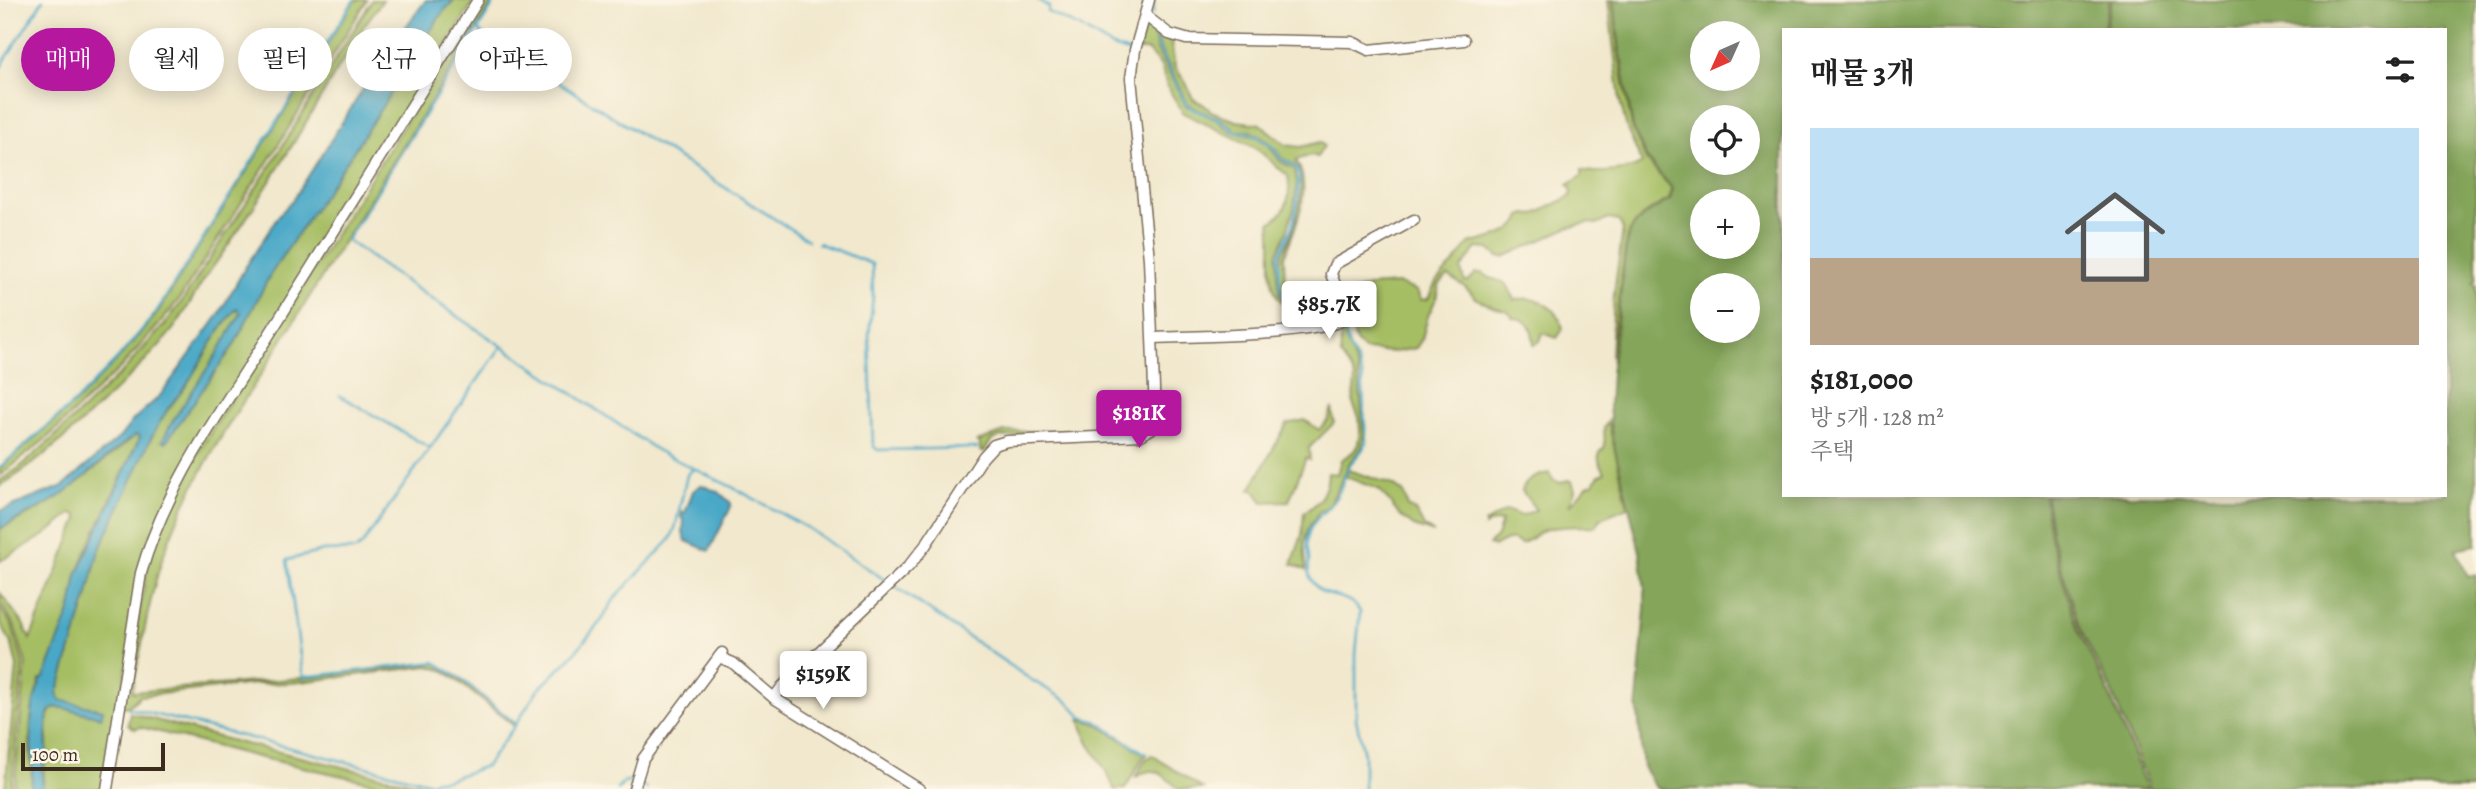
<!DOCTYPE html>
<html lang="ko">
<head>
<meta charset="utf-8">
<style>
  body { margin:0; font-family:Alegreya,"Noto Serif KR",serif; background:#f2f2f2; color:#222; height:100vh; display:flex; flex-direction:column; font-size:26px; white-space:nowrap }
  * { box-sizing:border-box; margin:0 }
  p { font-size:23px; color:#767676 }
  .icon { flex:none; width:38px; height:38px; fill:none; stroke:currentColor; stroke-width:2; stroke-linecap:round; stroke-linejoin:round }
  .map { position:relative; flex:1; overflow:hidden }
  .sheet { position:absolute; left:1782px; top:28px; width:665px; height:469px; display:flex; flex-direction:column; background:#fff; border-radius:0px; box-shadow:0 4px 18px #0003 }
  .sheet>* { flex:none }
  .banner { position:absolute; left:21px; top:28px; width:665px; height:63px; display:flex; gap:14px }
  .needle { width:46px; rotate:225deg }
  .controls { position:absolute; left:1690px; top:21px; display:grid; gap:14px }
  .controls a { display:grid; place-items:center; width:70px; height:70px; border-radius:50%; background:#fff; box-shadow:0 4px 18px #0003; font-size:35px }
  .scale { position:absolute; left:21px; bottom:18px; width:144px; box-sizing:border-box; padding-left:7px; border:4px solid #3b2a1e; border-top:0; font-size:19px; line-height:24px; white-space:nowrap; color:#3b2a1e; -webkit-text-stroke:5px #fcf5e5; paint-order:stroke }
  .price { position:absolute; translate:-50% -60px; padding:0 16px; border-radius:7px; background:#fff; color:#222; font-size:23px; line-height:46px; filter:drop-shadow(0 2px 4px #0008) }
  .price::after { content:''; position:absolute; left:50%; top:42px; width:21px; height:16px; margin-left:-10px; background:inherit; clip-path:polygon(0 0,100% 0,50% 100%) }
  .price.on { background:#b5179e; color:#fff }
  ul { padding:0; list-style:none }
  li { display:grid; align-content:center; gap:14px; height:371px; padding:0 28px }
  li+li { border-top:2px solid #e0e0e0 }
  li span { display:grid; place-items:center; height:217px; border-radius:0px; color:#555 }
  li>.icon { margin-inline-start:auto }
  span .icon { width:126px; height:126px; fill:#fffc; stroke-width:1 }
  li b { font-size:30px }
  h2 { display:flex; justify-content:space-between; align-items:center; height:84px; padding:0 28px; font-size:30px }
  .tag { padding:0 24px; border-radius:32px; background:#fff; box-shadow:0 4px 18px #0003; font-size:24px; line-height:63px }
  .tag.on { background:#b5179e; color:#fff }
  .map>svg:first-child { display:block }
  .green { fill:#a6be64; stroke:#707441; stroke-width:2 }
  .forest { fill:#84a55a; stroke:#60683c; stroke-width:2; fill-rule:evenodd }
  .water { fill:#48a8c7; stroke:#426972; stroke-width:2 }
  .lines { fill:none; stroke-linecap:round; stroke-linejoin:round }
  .stream { stroke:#48a8c7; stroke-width:2.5 }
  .minor-casing { stroke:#7b6c5b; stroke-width:13 }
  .minor { stroke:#fff; stroke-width:10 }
</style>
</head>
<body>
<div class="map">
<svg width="2476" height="789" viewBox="0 0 2476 789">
  <rect width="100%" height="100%" fill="#fcf5e5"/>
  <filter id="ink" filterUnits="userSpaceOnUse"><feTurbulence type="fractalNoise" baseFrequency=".0143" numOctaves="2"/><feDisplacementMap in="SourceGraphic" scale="14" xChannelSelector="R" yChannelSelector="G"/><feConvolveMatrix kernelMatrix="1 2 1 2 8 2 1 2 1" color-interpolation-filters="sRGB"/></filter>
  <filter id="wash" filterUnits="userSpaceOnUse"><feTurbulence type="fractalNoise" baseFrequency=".00686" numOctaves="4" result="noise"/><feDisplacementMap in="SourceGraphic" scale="28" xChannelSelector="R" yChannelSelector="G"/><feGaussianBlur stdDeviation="1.57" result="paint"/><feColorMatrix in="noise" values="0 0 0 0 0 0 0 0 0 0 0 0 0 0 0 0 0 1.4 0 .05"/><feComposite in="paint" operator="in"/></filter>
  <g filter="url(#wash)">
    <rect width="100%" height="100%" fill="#f1e8cd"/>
    <g class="green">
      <polygon points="355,0 367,0 269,160 180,298 162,321 121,367 48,437 0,476 0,468 75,403 120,357 156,315"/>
      <path d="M 372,0 L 383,0 L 363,27 C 313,109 266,194 210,271 C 195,291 186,314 170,333 C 150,358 126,380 103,402 C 71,433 38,463 0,486 L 0,481 L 20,467 L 51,440 L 124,370 L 165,324 L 183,300 L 272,163 Z"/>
      <path d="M 454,0 L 475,0 L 358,186 L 149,538 L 105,789 L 43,789 C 43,776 45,766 47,754 C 49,739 42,720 53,708 L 59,707 L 102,717 L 59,700 L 57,694 L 87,598 L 98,553 L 143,455 L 158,423 L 186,386 L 220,329 L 237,308 L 241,313 L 218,352 L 174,419 L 163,440 L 166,442 L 234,345 L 270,275 L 353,152 L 442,13 Z"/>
      <path d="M 482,0 L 494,0 L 262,373 C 225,429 188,487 165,551 C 149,596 142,646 132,692 L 302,678 L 435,663 L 461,680 L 514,724 L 513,725 L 445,671 L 429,666 L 292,683 L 255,684 L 140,696 L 129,706 L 122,707 L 149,560 L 154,543 L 187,471 Z"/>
      <path d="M 1608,0 L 1612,0 L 1618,50 L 1632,128 L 1646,160 L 1672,189 L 1669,199 C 1650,210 1634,218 1626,239 L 1611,357 L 1614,293 L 1623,229 L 1619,221 L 1609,219 L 1596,224 L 1588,223 L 1567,228 L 1504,257 L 1498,257 L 1489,249 L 1477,248 L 1461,269 L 1464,281 L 1468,282 L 1476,273 L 1483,273 L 1490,278 L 1503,282 L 1508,286 L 1514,300 C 1535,294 1559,308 1563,329 L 1557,338 L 1543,333 L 1540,341 L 1534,345 C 1533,332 1530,318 1513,318 L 1508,311 L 1493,307 L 1477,299 L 1465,287 L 1448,276 L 1439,285 L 1436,299 L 1428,316 L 1422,339 L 1416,348 L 1395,352 L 1364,350 L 1356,342 L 1349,319 L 1345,301 L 1348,294 L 1368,286 L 1399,284 L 1417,291 L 1421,300 L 1428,299 L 1436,282 L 1453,264 L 1469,244 C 1487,238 1514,237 1521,216 L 1526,214 L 1534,215 L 1571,196 L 1572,191 L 1568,185 L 1582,176 L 1582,170 C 1596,174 1630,172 1642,163 L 1628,132 L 1620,101 Z"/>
      <path d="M 1146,23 L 1152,26 L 1157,50 L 1186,106 L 1219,121 L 1230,131 L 1256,137 L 1269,145 L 1280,161 L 1295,169 L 1297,182 L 1294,208 L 1287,232 L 1277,254 L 1279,293 L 1284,300 L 1293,304 L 1321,303 L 1339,316 L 1340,321 L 1334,322 C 1322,310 1309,312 1293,308 C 1260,299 1275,249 1270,223 C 1288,212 1291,196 1288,176 L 1256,148 L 1183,113 L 1167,86 L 1161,66 L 1147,50 L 1138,50 Z"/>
      <path d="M 1156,27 L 1171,42 L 1175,67 L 1186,83 L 1193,99 L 1203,104 L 1211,111 L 1236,121 L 1260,124 L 1286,145 L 1301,147 L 1320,142 L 1324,146 L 1317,157 L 1312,155 L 1296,160 C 1314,189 1295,228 1284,257 L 1285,288 L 1288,295 C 1302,300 1318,293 1329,305 C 1313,296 1297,305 1287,298 C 1277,291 1278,267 1281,256 C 1282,251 1285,247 1288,241 C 1297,219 1305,191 1298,167 L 1283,159 L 1274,147 L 1263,138 L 1250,131 L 1236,131 L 1222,119 L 1197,110 L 1187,103 L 1160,48 Z"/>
      <path d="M 1342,325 L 1348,346 L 1358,368 L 1364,434 L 1362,448 L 1350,462 L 1330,505 L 1319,512 L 1309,527 L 1304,542 L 1306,570 L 1292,564 L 1302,535 L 1304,512 C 1320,504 1327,490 1328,473 L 1337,474 L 1341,460 L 1354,451 L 1358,444 L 1360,430 L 1359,417 L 1353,404 L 1355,379 L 1353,373 L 1341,356 L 1340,334 L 1337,326 Z"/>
      <polygon points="1332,408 1334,423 1309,448 1310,460 1306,458 1289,501 1263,502 1254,490 1250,490 1287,424 1305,420 1319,430 1328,420"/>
      <path d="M 1608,421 L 1628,507 L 1601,518 L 1596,526 C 1578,527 1561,525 1544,530 C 1535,533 1530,542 1520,544 C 1511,536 1503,541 1494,547 L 1489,545 L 1497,536 L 1502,521 L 1490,523 L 1485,527 L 1485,523 L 1507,510 L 1521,516 L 1536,510 L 1522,491 C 1525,479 1538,475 1549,473 L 1553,480 L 1561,483 L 1567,480 L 1572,481 L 1575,490 L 1569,506 L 1587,486 L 1594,483 L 1598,476 L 1605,472 C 1598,459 1595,458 1605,446 L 1604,428 Z"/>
      <polygon points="1112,429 1143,431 999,437 991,441 984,452 980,451 980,444 977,442 1004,432"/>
      <path d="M 136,435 L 140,437 L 85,554 L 77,576 L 71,609 L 44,678 L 40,680 C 32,703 29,726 30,750 C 31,764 33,775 31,789 L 14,789 L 26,663 L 14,625 L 0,602 L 0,593 L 22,622 L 30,639 L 78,519 L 76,514 L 71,514 L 45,535 L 0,561 L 0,529 L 38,510 L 66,492 Z"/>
      <polygon points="1348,470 1393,485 1403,492 1408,507 1415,511 1424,526 1434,533 1414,526 1400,516 1380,490 1346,477"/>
      <polygon points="0,607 12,626 23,663 11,789 5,789 17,666 12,645 0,622"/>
      <polygon points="130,713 237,742 428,787 428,789 401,789 253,756 140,727 135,729 128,724"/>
      <path d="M 1080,719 L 1095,723 L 1146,755 L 1142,759 L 1125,789 L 1114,789 C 1106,764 1087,748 1080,719 Z"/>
      <path d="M 1152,755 L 1203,789 L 1179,789 C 1163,776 1155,762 1135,778 L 1145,760 Z"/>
    </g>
    <g class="forest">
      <path d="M 1614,0 L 2110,0 L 2103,30 L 1783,30 L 1783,495 L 2044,495 L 2050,536 L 2077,628 L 2108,691 L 2147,789 L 1657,789 L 1643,767 L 1637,702 L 1645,608 L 1645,591 L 1640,552 L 1612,437 L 1609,406 L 1611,373 L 1627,240 C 1634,218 1651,211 1670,200 L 1673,189 L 1647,159 L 1633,128 L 1620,50 ZM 1703,33 L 1748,33 L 1748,79 L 1703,79 ZM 1703,117 L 1748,117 L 1748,163 L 1703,163 ZM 1748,201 L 1748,247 L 1703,247 L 1703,201 ZM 1703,285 L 1748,285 L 1748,331 L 1703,331 Z"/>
      <polygon points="2112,0 2476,0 2476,279 2473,283 2476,284 2476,545 2456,549 2468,577 2476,575 2476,789 2150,789 2111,690 2079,627 2052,536 2046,495 2445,495 2445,30 2105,30"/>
    </g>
    <g class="water">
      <path d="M 426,0 L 454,0 L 442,13 L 353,152 L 270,275 L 234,345 L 166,442 L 162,441 L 174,419 L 218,352 L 241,313 L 237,308 L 220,329 L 186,386 L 169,407 L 153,434 L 98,553 L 87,598 L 57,694 L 60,700 L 103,710 L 101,717 L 59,707 L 53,708 L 48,713 L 46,737 L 47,750 L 42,771 L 43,789 L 31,789 C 36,748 23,722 41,680 L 44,678 L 71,609 L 77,575 L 140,437 L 136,435 C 111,451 91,473 67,491 C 47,507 22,515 0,529 L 0,511 L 63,486 L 120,437 L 134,419 L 159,397 L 218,316 L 245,268 L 279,215 L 293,200 L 386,53 Z"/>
      <polygon points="701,485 719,492 731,503 730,509 709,551 686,541 683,533 684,520 681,517 682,512 685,513 693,491"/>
    </g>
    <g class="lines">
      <g class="stream">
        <polyline points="496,0 347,240 384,267 658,451 738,490 809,529 888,582"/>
        <polyline points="1038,0 1049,7 1048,12 1081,28 1112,47 1132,53"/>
        <polyline points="1153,13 1154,0"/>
        <polyline points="1154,28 1159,49 1186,104 1194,110 1222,120 1235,132 1246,132 1260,138 1272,146 1281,159 1296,167 1299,175 1297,203 1293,225 1279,255 1280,290 1287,300 1293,302 1321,301 1340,315"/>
        <polyline points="478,29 482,34 808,240"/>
        <polyline points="0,68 43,0"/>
        <polyline points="818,243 872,264 873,296 869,336 873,446 878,450 977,448"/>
        <path d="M 1344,328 L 1350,350 L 1358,362 L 1362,375 L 1366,442 C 1364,452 1356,455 1351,464 C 1345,472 1343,484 1338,494 C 1329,512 1307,520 1307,543 C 1307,548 1309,554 1309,559 C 1309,567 1307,573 1312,581 C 1324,602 1347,590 1360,612 L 1356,654 L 1356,719 L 1364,754 L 1364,789"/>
        <polyline points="501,347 362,545 356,550 323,551 287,560 303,677 435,662 462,679 516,724 537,691 572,656 601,621 615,598 670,540 675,529 687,475 693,469"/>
        <polyline points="339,395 430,448"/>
        <polyline points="0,467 74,403 119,357 155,314 354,0"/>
        <polyline points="894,586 1030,679 1067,701 1083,718 1096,721 1146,754"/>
        <polyline points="129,708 431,783 434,780 446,780 486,766 516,724"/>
        <polyline points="638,782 647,789"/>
        <polyline points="618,789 623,783 631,781"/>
      </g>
    </g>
  </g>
  <g filter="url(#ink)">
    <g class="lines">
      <defs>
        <g id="minor">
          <polyline points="1146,16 1169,34 1186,39 1352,42 1369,50 1464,40"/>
          <path d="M 1153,338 C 1187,336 1329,336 1348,317 L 1331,274 L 1335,264 L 1414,220"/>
          <polyline points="719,657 733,663 774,698 919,789"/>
          <polyline points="774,698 782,687 908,567 925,546 983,457 994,445 1007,441 1141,435 1151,429 1155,414 1149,259 1131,78 1135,50 1149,0"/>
          <path d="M 107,789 L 141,573 C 166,485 221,411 269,335 C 339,223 408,111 478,0"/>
          <polyline points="634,789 643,759 722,653"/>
        </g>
      </defs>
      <use href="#minor" class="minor-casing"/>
      <use href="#minor" class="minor"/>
    </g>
  </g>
</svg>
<div class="controls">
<a><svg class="needle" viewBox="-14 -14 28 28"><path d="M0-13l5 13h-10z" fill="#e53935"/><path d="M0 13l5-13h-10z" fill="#767676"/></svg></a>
<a><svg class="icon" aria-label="locate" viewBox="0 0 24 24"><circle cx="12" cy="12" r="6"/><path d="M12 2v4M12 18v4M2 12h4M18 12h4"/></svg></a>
<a>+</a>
<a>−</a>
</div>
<div class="scale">100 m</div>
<b class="price" style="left:1329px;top:341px">$85.7K</b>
<b class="price on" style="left:1139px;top:450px">$181K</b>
<b class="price" style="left:823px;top:711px">$159K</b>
<div class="banner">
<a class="tag on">매매</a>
<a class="tag">월세</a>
<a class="tag">필터</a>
<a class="tag">신규</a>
<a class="tag">아파트</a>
</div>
<section class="sheet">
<h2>매물 3개<svg class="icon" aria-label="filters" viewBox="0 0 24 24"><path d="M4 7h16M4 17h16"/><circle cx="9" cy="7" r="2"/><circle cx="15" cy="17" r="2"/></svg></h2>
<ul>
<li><span style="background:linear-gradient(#bfe0f5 60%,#b9a48a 0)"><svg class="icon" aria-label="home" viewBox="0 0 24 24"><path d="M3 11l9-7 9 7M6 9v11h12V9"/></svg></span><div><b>$181,000</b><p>방 5개 · 128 m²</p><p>주택</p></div></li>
</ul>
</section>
</div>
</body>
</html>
